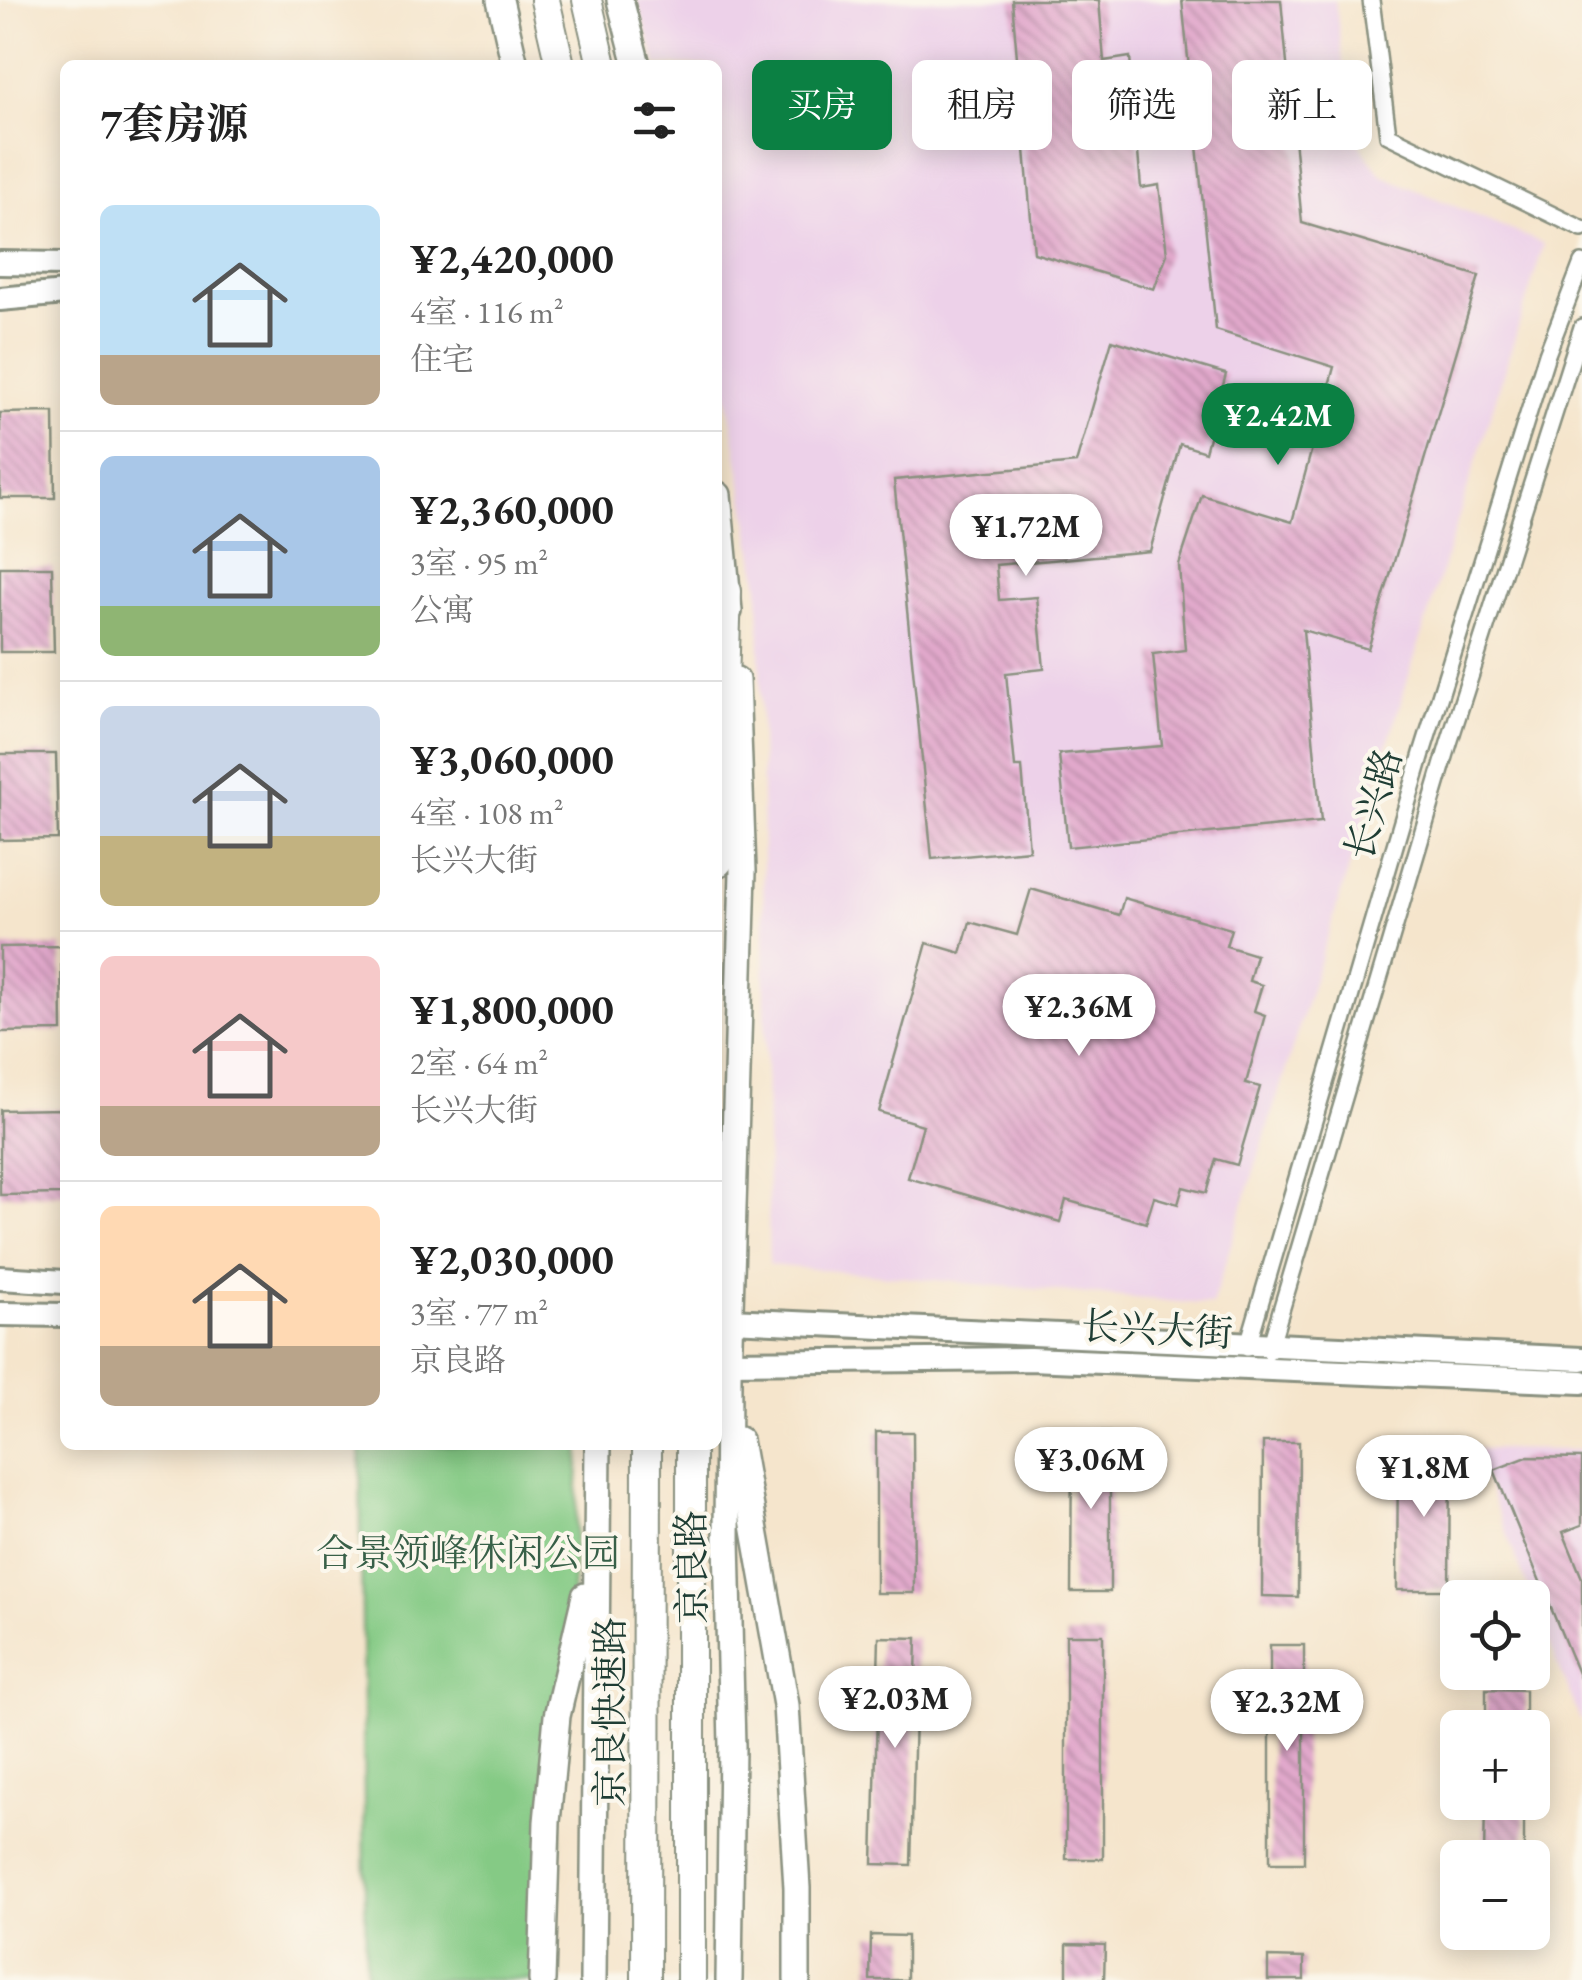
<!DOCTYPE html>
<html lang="zh">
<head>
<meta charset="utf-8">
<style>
  body { margin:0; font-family:"EB Garamond","Noto Serif SC",serif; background:#f6f6f6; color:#222; height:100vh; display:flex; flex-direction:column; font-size:38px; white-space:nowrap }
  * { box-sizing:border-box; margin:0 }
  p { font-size:32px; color:#767676 }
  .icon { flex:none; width:55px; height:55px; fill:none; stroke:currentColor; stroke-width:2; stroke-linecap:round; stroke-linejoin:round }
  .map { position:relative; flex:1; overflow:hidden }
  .panel { position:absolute; left:60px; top:60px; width:662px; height:1390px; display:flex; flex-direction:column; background:#fff; border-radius:15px; box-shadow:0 5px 25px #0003 }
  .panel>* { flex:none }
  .banner { position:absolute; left:752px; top:60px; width:678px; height:90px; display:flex; gap:20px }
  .buttons { position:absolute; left:1440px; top:1580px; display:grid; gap:20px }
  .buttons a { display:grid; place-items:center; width:110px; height:110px; border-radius:15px; background:#fff; box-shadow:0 5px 25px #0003; font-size:50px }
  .price { position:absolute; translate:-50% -85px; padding:0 22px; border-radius:35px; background:#fff; color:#222; font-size:32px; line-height:65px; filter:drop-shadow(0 2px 5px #0008) }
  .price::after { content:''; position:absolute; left:50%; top:60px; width:30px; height:22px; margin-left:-15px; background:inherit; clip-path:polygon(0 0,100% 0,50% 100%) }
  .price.active { background:#0b8043; color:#fff }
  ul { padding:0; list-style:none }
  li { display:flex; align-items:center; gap:30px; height:250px; padding:0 40px }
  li+li { border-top:2px solid #e0e0e0 }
  li span { display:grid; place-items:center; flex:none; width:280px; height:200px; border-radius:15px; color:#555 }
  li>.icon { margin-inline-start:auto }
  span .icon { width:120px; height:120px; fill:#fffc; stroke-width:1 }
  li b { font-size:42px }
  h2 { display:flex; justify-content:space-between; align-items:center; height:120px; padding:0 40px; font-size:42px }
  .tag { padding:0 35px; border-radius:15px; background:#fff; box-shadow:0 5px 25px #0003; font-size:35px; line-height:90px }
  .tag.active { background:#0b8043; color:#fff }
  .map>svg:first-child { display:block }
  .built { fill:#edd1e9 }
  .park { fill:#85ca85; stroke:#52845c; stroke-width:2.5 }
  .building { fill:url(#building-back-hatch) }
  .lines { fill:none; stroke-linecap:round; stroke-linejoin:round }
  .street-casing { stroke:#8a9180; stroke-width:20 }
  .secondary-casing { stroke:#8a9180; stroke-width:28 }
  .primary-casing { stroke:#8a9180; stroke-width:30 }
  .highway-casing { stroke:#8a9180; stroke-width:32 }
  .street { stroke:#fff; stroke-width:15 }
  .secondary { stroke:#fff; stroke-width:22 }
  .primary { stroke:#fff; stroke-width:25 }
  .highway { stroke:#fff; stroke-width:28 }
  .labels { text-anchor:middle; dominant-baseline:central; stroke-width:8; stroke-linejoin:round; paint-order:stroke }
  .street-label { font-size:38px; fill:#1f3d34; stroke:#fbf7ec }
  .park-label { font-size:38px; fill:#386048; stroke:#fbf7ec }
</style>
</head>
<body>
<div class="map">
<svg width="1582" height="1980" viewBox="0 0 1582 1980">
  <defs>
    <pattern id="building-back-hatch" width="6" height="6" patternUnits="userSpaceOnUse" patternTransform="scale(2.5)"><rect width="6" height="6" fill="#e2a9cc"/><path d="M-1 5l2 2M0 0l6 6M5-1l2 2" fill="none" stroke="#b78ba6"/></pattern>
  </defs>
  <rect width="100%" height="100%" fill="#fbf7ec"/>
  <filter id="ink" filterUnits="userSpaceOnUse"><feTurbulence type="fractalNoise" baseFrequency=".01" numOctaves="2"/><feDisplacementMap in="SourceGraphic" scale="20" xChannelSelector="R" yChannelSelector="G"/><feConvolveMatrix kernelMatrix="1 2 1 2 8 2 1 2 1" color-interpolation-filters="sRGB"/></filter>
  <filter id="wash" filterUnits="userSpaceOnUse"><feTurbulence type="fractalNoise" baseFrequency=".0048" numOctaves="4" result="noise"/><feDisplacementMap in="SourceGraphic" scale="40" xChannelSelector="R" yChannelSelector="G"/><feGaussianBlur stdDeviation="2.25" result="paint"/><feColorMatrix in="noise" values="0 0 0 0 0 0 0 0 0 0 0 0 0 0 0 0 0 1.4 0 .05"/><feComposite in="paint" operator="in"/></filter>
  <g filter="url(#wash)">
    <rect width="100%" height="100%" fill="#f5e5cc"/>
    <g class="built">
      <polygon points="637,0 1335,0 1352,133 1381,175 1544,244 1212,1305 769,1265 759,587 718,339 718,65 657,65"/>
      <polygon points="1473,1449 1582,1450 1582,1720 1580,1720"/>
    </g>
    <polygon class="park" points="360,1445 580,1445 552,1980 366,1980"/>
    <g id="blocks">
      <g class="building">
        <polygon points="1012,0 1099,0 1104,61 1130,57 1141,188 1159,185 1167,254 1154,289 1034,253"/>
        <polygon points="1182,0 1281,0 1302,223 1479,276 1368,649 1303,630 1321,822 1068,847 1059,754 1162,746 1153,654 1185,650 1179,565 1202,495 1292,522 1334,367 1216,330"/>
        <polygon points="1112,340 1226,374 1205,452 1180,444 1150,551 996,565 999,600 1037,597 1044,669 1006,673 1015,767 1022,767 1029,850 932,859 894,480 1076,463"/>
        <polygon points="54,412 55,498 0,498 0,413"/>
        <polygon points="0,567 52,567 54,652 0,652"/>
        <polygon points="0,754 56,754 58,839 0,840"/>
        <polygon points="1031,889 1119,915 1124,898 1231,929 1226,946 1256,955 1249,981 1262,985 1254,1011 1265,1015 1246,1083 1260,1087 1237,1165 1216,1159 1206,1193 1183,1187 1178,1204 1154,1197 1146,1223 1066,1200 1060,1222 908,1178 923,1125 879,1112 927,943 961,953 970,922 1017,935"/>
        <polygon points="61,946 62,1031 0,1032 0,947"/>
        <polygon points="65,1109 65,1194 0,1195 0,1110"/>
        <polygon points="876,1432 913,1432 914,1593 876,1593"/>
        <polygon points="1072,1432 1110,1432 1110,1592 1071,1592"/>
        <polygon points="1263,1442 1299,1442 1298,1597 1262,1596"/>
        <polygon points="1398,1449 1450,1449 1449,1590 1397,1590"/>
        <polygon points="1527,1457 1582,1458 1582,1525 1563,1532 1582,1578 1582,1683 1494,1470"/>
        <rect x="1066" y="1635" width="37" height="224"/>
        <polygon points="879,1637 917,1638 911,1865 873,1864"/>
        <rect x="1270" y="1645" width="34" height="218"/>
        <polygon points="1486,1689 1525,1690 1525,1728 1486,1728"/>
        <polygon points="1485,1802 1524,1802 1524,1858 1484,1858"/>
        <polygon points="871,1935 907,1936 907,1980 870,1980"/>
        <polygon points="1067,1944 1105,1945 1104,1980 1067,1980"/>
        <polygon points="1268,1957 1304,1958 1304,1980 1268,1980"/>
      </g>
    </g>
  </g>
  <g filter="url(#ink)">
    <use href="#blocks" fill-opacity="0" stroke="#8a9180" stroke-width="2.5"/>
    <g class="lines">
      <defs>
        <g id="street">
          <polyline points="1371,0 1388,135 1582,229"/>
          <polyline points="1247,1348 1423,750 1547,354 1582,263"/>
          <polyline points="1269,1351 1449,743 1582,327"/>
        </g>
        <g id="secondary">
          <polyline points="0,263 65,264"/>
          <polyline points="0,299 65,293"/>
          <polyline points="0,1278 65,1282"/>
          <polyline points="0,1314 65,1315"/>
          <polyline points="729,1320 1582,1359"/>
          <polyline points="728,1362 1030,1359 1582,1382"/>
        </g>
        <g id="primary">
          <polyline points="500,0 515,65"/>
          <polyline points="620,0 637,65"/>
          <polyline points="718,495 729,611"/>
          <polyline points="739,1440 786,1705 797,1888 797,1980"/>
          <polyline points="542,1980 547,1822 557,1716 585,1596"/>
          <polyline points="593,1980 598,1445"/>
          <polyline points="729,1980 732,1746 727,1540 728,1376 743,871 736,680"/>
        </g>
        <g id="highway">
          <polyline points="545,0 560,65"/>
          <polyline points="587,0 602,65"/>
          <polyline points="718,862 727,591"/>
          <polyline points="691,1445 691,1980"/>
          <polyline points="646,1980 647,1445"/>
        </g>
      </defs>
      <use href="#street" class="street-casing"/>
      <use href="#secondary" class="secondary-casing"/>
      <use href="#primary" class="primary-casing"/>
      <use href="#highway" class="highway-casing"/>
      <use href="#street" class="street"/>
      <use href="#secondary" class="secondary"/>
      <use href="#primary" class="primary"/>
      <use href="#highway" class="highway"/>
    </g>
  </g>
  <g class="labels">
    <g class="street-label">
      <text transform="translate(1373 804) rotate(-74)">长兴路</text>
      <text transform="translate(1157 1329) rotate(3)">长兴大街</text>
      <text transform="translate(691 1567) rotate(-91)">京良路</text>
      <text transform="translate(609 1712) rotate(-90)">京良快速路</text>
    </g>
    <g class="park-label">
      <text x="468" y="1552">合景领峰休闲公园</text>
    </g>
  </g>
</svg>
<div class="buttons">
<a><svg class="icon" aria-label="locate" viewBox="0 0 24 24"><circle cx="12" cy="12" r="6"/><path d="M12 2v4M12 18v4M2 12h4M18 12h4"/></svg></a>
<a>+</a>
<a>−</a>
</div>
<b class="price active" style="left:1278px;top:468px">¥2.42M</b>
<b class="price" style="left:1026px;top:579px">¥1.72M</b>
<b class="price" style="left:1079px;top:1059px">¥2.36M</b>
<b class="price" style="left:1091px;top:1512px">¥3.06M</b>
<b class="price" style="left:1424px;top:1520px">¥1.8M</b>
<b class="price" style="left:895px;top:1751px">¥2.03M</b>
<b class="price" style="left:1287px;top:1754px">¥2.32M</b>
<div class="banner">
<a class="tag active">买房</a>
<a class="tag">租房</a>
<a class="tag">筛选</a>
<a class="tag">新上</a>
</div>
<section class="panel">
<h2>7套房源<svg class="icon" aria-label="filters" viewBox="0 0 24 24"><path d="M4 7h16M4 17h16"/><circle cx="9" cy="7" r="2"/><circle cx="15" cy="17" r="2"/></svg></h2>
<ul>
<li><span style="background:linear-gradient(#bfe0f5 75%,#b9a48a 0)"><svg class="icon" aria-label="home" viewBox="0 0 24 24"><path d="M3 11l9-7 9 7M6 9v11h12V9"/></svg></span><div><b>¥2,420,000</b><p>4室 · 116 m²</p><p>住宅</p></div></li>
<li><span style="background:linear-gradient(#a9c7e8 75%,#8fb573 0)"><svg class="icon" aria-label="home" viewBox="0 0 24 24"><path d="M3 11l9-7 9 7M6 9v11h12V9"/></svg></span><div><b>¥2,360,000</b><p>3室 · 95 m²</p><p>公寓</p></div></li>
<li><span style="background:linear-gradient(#c9d6e8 65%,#c2b280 0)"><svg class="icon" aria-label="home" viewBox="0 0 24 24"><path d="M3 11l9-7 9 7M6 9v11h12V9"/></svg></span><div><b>¥3,060,000</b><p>4室 · 108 m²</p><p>长兴大街</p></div></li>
<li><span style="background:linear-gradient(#f6c9c9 75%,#b9a48a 0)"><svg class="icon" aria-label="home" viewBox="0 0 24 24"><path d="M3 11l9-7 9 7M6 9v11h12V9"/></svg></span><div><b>¥1,800,000</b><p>2室 · 64 m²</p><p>长兴大街</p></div></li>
<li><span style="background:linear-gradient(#ffd9b3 70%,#b9a48a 0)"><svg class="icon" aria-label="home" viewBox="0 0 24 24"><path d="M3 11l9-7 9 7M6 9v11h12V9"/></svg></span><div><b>¥2,030,000</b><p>3室 · 77 m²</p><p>京良路</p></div></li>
</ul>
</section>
</div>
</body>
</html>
